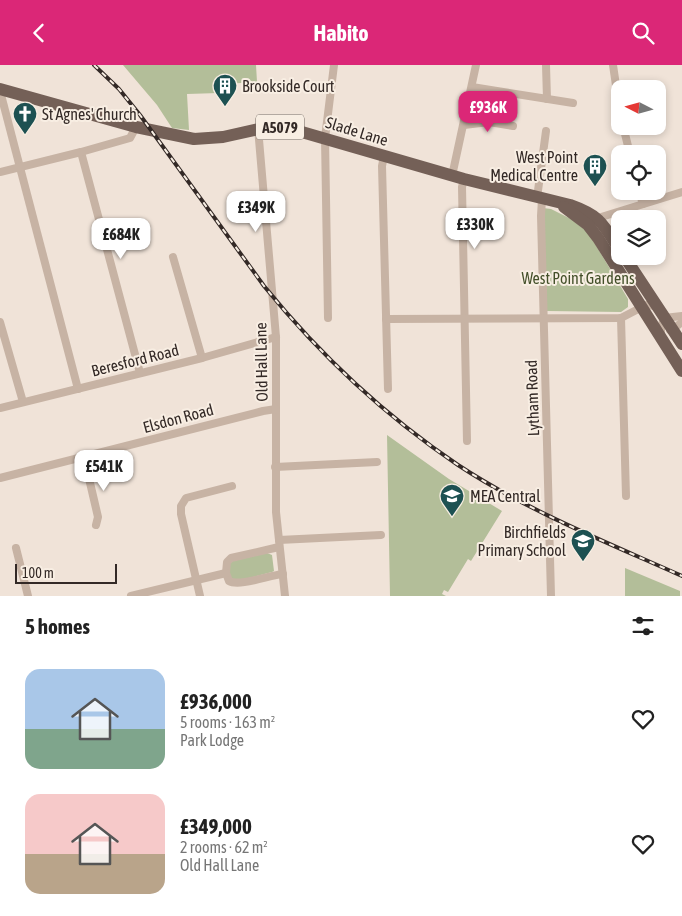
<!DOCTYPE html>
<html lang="en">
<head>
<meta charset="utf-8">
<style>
  body { margin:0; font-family:"Asap Condensed",sans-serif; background:#f2f2f2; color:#222; height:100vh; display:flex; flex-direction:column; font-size:19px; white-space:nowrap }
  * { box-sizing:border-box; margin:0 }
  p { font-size:16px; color:#767676 }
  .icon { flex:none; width:28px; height:28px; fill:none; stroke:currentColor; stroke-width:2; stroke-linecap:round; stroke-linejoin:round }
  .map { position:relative; height:531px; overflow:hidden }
  .panel { display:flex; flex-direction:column; background:#fff; flex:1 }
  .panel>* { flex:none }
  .needle { width:32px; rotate:276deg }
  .fabs { position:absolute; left:611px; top:15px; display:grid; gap:10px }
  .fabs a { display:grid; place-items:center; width:55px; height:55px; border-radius:10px; background:#fff; box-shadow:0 2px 8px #0003; font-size:25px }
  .scale { position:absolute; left:15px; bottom:12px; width:102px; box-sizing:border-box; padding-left:5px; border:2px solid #332926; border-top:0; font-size:14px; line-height:18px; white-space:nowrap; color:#332926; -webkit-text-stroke:4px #f8eee3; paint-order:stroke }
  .price { position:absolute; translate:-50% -42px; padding:0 11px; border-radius:10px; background:#fff; color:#222; font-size:16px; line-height:32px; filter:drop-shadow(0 1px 2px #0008) }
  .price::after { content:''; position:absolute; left:50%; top:30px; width:15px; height:11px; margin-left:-8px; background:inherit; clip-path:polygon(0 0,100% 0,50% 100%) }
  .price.current { background:#db2777; color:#fff }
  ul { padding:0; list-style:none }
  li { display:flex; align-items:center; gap:15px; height:125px; padding:0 25px }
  li span { display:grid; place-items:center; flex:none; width:140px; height:100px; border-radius:15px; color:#555 }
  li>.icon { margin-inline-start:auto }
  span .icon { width:60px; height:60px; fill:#fffc; stroke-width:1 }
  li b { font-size:21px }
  h2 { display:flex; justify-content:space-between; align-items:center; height:60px; padding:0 25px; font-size:21px }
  header { display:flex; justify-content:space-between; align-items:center; height:65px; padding:0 25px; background:#db2777; color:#fff; font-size:22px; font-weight:700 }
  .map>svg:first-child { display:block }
  .green { fill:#b3be99 }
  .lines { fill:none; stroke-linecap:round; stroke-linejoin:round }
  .minor { stroke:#c7b3a4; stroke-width:8 }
  .primary { stroke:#746057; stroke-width:12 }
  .rail-casing { stroke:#332926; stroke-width:4 }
  .rail { stroke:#f8eee3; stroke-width:2; stroke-dasharray:5.5; stroke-linecap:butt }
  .labels { text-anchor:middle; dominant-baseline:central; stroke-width:4; stroke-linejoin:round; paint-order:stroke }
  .shield { fill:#f8eee3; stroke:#6e645f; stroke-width:1 }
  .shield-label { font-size:15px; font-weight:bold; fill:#332926 }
  .poi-label { font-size:16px; fill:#332926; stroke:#f8eee3; text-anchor:start }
  .street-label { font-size:16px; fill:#332926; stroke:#f8eee3 }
  .park-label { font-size:16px; fill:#44502a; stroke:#f8eee3 }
</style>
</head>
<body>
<header><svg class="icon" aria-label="back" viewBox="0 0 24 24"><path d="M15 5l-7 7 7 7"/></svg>Habito<svg class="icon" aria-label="search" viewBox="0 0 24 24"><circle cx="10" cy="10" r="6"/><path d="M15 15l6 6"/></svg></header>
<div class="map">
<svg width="682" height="531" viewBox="0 0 682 531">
  <rect width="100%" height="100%" fill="#f0e3d8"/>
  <g class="green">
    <polygon points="123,0 256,0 257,17 225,19 219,28 187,29 189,65 172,63 157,40"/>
    <polygon points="543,143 551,144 571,154 588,167 628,234 628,242 621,247 547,246"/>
    <polygon points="387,370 449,414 502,446 471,496 468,494 448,527 444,525 442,529 446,531 390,531"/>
    <polygon points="267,488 272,490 274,506 272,507 235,517 230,513 229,497"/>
    <polygon points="625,503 680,526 680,531 625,531"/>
  </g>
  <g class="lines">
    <g class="minor">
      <polyline points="546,0 547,34"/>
      <polyline points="613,0 620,48"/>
      <polyline points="472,22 573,38"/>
      <polyline points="0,26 78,324"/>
      <polyline points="464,60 489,57 513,61"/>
      <polyline points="623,61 630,89"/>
      <polyline points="258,63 276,272 276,447 285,531"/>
      <polyline points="81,87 140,308"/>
      <polyline points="384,91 382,101 388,324"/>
      <polyline points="0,107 81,87 130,73 136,62"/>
      <polyline points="452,111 476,0"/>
      <polyline points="464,114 462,122 467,376"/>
      <polyline points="639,126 643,139"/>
      <polyline points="537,133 546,66"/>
      <polyline points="542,134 541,151 551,531"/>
      <polyline points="598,153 682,127"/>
      <polyline points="173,192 202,293"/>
      <polyline points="328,253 325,73 334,0"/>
      <polyline points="621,253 626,431"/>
      <polyline points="386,254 621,253 646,240 656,241"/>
      <polyline points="0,257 23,337"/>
      <polyline points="670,265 672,265 682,257"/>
      <polyline points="661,271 661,263 664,253 682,251"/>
      <polyline points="0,343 202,293 276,272"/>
      <polyline points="84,392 98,452 96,460"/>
      <polyline points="275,402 377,397"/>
      <polyline points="0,413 263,346 276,344"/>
      <polyline points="279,475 381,470"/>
      <path d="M 279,482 L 231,493 L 227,497 L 226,508 L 229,516 C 239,522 270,510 283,509"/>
      <polyline points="16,483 28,531"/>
      <polyline points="131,531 226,508"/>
      <polyline points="200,531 181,449 181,441 186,433 232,421"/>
    </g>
    <g class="primary">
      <path d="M 0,24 L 136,62 L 194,74 L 223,72 L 272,61 L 288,63 L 464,114 L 570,140 C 601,151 603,159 620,186"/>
      <polyline points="564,142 588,160 598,173 682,306"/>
      <polyline points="624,191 682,279"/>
    </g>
    <defs>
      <path id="rail" d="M 94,0 L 119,24 L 140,50 L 264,221 C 320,290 384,350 458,400 C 528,446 606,477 682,511"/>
    </defs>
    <use href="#rail" class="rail-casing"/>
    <use href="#rail" class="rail"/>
  </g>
  <defs>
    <symbol id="building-pin" viewBox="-11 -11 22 30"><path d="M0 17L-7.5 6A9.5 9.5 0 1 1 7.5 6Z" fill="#1d5152" stroke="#f8eee3"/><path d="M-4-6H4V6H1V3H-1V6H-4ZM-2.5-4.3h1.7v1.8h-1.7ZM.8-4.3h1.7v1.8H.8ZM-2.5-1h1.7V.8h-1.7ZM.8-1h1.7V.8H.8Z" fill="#fff"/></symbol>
    <symbol id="church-pin" viewBox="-11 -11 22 30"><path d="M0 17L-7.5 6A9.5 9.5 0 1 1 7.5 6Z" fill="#1d5152" stroke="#f8eee3"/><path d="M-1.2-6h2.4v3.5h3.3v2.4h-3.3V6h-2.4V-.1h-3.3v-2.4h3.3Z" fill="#fff"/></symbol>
    <symbol id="school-pin" viewBox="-11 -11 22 30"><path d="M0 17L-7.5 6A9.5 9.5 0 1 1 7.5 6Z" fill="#1d5152" stroke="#f8eee3"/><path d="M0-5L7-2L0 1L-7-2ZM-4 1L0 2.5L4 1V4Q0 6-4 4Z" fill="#fff"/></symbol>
  </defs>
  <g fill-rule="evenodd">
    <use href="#building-pin" x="211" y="7" width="28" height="38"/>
    <use href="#church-pin" x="11" y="35" width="28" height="38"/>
    <use href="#building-pin" x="581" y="87" width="28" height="38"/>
    <use href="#school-pin" x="438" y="417" width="28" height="38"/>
    <use href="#school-pin" x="569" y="462" width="28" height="38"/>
  </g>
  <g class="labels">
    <rect class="shield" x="256" y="49.5" width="48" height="25" rx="4"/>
    <g class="shield-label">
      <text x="280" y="62">A5079</text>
    </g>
    <g class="poi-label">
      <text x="242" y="21">Brookside Court</text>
      <text x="42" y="49">St Agnes' Church</text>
      <text x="578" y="92" text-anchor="end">West Point<tspan x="578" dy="18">Medical Centre</tspan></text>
      <text x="470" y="431">MEA Central</text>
      <text x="566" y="467" text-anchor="end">Birchfields<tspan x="566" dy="18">Primary School</tspan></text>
    </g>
    <g class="street-label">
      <text transform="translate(357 66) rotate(17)">Slade Lane</text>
      <text transform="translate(135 295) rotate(-14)">Beresford Road</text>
      <text transform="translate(261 297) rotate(-91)">Old Hall Lane</text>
      <text transform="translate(532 333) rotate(-92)">Lytham Road</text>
      <text transform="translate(178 353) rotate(-15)">Elsdon Road</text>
    </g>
    <g class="park-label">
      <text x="578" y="213">West Point Gardens</text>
    </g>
  </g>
</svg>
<div class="fabs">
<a><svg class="needle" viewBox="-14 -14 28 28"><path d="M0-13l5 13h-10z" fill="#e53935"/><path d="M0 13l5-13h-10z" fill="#767676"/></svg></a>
<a><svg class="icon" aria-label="locate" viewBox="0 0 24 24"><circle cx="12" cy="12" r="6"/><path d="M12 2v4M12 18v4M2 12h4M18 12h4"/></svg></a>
<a><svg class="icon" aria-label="layers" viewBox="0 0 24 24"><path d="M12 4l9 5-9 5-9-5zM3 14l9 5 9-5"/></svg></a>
</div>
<div class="scale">100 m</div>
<b class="price current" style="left:488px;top:68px">£936K</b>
<b class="price" style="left:256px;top:168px">£349K</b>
<b class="price" style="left:475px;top:185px">£330K</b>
<b class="price" style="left:121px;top:195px">£684K</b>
<b class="price" style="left:104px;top:427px">£541K</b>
</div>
<section class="panel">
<h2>5 homes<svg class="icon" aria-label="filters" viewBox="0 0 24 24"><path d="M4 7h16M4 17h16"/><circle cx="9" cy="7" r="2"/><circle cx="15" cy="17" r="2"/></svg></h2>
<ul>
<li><span style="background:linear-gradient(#a9c7e8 60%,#7fa58c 0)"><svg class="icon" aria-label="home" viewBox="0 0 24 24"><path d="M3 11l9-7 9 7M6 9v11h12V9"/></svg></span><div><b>£936,000</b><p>5 rooms · 163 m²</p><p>Park Lodge</p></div><svg class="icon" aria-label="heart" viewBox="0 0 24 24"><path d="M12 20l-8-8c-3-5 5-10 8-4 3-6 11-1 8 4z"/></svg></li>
<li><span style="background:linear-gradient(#f6c9c9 60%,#b9a48a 0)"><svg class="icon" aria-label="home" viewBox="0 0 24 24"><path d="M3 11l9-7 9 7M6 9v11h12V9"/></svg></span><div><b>£349,000</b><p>2 rooms · 62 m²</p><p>Old Hall Lane</p></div><svg class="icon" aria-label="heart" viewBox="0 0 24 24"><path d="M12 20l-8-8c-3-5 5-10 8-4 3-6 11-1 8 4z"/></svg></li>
</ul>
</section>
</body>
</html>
